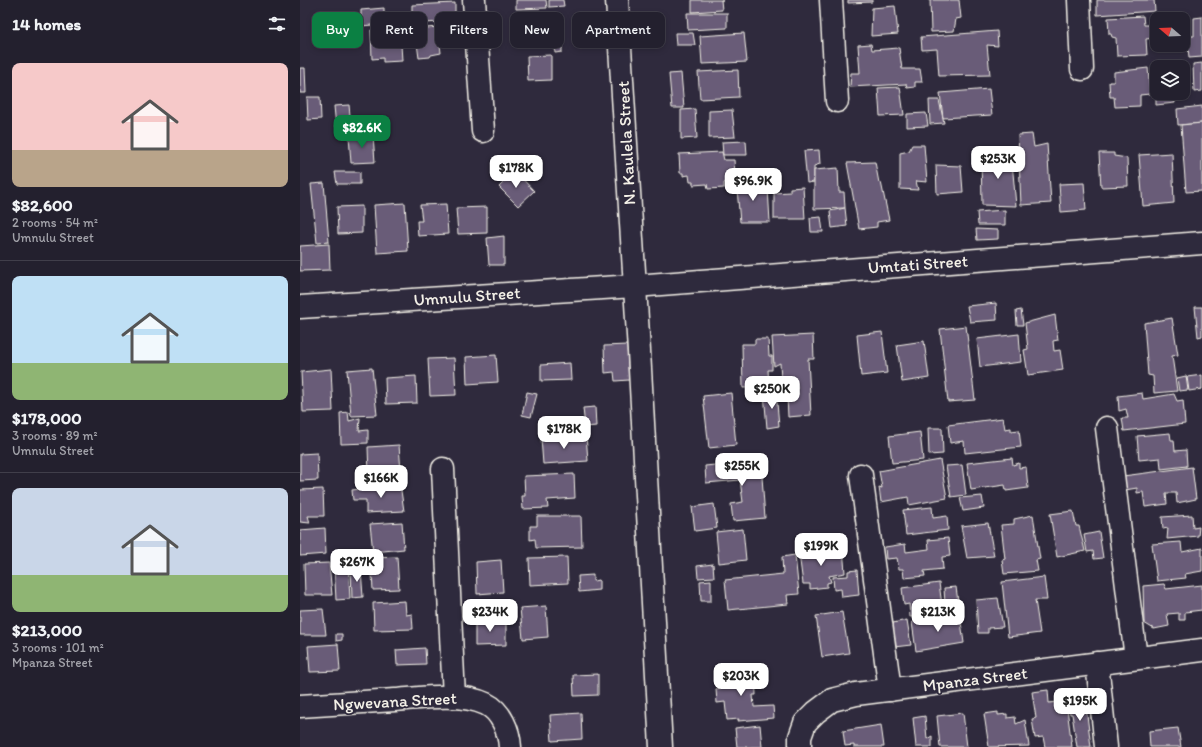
<!DOCTYPE html>
<html lang="en">
<head>
<meta charset="utf-8">
<style>
  body { margin:0; font-family:Itim,sans-serif; background:#2f2d3a; color:#f1f3f6; height:100vh; display:flex; flex-direction:column; font-size:15px; white-space:nowrap }
  * { box-sizing:border-box; margin:0 }
  p { font-size:13px; color:#a3a3aa }
  .icon { flex:none; width:22px; height:22px; fill:none; stroke:currentColor; stroke-width:2; stroke-linecap:round; stroke-linejoin:round }
  .map { position:relative; flex:1; overflow:hidden }
  .drawer { display:flex; flex-direction:column; background:#23202e; width:300px }
  .drawer>* { flex:none }
  .top-card { position:absolute; left:12px; top:12px; width:380px; height:36px; display:flex; gap:8px }
  .needle { width:26px; rotate:289deg }
  .fabs { position:absolute; left:850px; top:12px; display:grid; gap:8px }
  .fabs a { display:grid; place-items:center; width:40px; height:40px; border-radius:8px; background:#23202e; box-shadow:0 2px 6px #0003,0 0 0 1px #403e4a; font-size:20px }
  .price { position:absolute; translate:-50% -34px; padding:0 9px; border-radius:8px; background:#fff; color:#222; font-size:13px; line-height:26px; filter:drop-shadow(0 1px 2px #0008) }
  .price::after { content:''; position:absolute; left:50%; top:24px; width:12px; height:9px; margin-left:-6px; background:inherit; clip-path:polygon(0 0,100% 0,50% 100%) }
  .price.current { background:#0b8043; color:#fff }
  ul { padding:0; list-style:none }
  li { display:grid; align-content:center; gap:8px; height:212px; padding:0 12px }
  li+li { border-top:1px solid #403e4a }
  li span { display:grid; place-items:center; height:124px; border-radius:8px; color:#555 }
  li>.icon { margin-inline-start:auto }
  span .icon { width:72px; height:72px; fill:#fffc; stroke-width:1 }
  li b { font-size:17px }
  h2 { display:flex; justify-content:space-between; align-items:center; height:48px; padding:0 12px; font-size:17px }
  .tag { padding:0 14px; border-radius:8px; background:#23202e; box-shadow:0 2px 6px #0003,0 0 0 1px #403e4a; font-size:14px; line-height:36px }
  .tag.current { background:#0b8043; color:#fff }
  main { display:flex; flex:1; min-height:0 }
  .map>svg:first-child { display:block }
  .building { fill:#695c78; stroke:#f4f1e8 }
  .lines { fill:none; stroke-linecap:round; stroke-linejoin:round }
  .minor-casing { stroke:#f4f1e8; stroke-width:25 }
  .minor { stroke:#2f2a3d; stroke-width:22 }
  .labels { text-anchor:middle; dominant-baseline:central; stroke-width:3.5; stroke-linejoin:round; paint-order:stroke }
  .street-label { font-size:17px; fill:#f4f1e8; stroke:#2f2a3d }
</style>
</head>
<body>
<main>
<section class="drawer">
<h2>14 homes<svg class="icon" aria-label="filters" viewBox="0 0 24 24"><path d="M4 7h16M4 17h16"/><circle cx="9" cy="7" r="2"/><circle cx="15" cy="17" r="2"/></svg></h2>
<ul>
<li><span style="background:linear-gradient(#f6c9c9 70%,#b9a48a 0)"><svg class="icon" aria-label="home" viewBox="0 0 24 24"><path d="M3 11l9-7 9 7M6 9v11h12V9"/></svg></span><div><b>$82,600</b><p>2 rooms · 54 m²</p><p>Umnulu Street</p></div></li>
<li><span style="background:linear-gradient(#bfe0f5 70%,#8fb573 0)"><svg class="icon" aria-label="home" viewBox="0 0 24 24"><path d="M3 11l9-7 9 7M6 9v11h12V9"/></svg></span><div><b>$178,000</b><p>3 rooms · 89 m²</p><p>Umnulu Street</p></div></li>
<li><span style="background:linear-gradient(#c9d6e8 70%,#8fb573 0)"><svg class="icon" aria-label="home" viewBox="0 0 24 24"><path d="M3 11l9-7 9 7M6 9v11h12V9"/></svg></span><div><b>$213,000</b><p>3 rooms · 101 m²</p><p>Mpanza Street</p></div></li>
</ul>
</section>
<div class="map">
<svg width="902" height="747" viewBox="0 0 902 747">
  <rect width="100%" height="100%" fill="#2f2a3d"/>
  <filter id="ink" filterUnits="userSpaceOnUse"><feTurbulence type="fractalNoise" baseFrequency=".025" numOctaves="2"/><feDisplacementMap in="SourceGraphic" scale="8" xChannelSelector="R" yChannelSelector="G"/><feConvolveMatrix kernelMatrix="1 2 1 2 8 2 1 2 1" color-interpolation-filters="sRGB"/></filter>
  <g filter="url(#ink)">
    <g class="building">
      <polygon points="216,0 246,0 247,8 216,9"/>
      <polygon points="249,0 263,0 264,6 249,7"/>
      <polygon points="392,0 423,0 421,0 422,10 392,12"/>
      <polygon points="548,0 572,0 572,2 548,3"/>
      <polygon points="630,0 659,0 661,18 656,19 654,31 631,32"/>
      <polygon points="797,0 854,0 855,11 797,15"/>
      <polygon points="155,3 155,31 139,31 139,22 112,24 112,5"/>
      <polygon points="595,6 598,34 571,36 572,8"/>
      <polygon points="84,8 84,24 61,26 61,10"/>
      <polygon points="387,13 427,13 427,28 388,30"/>
      <polygon points="101,16 110,16 110,23 102,24"/>
      <polygon points="843,16 844,25 854,25 855,38 846,39 847,55 817,56 816,38 812,37 811,34 809,34 808,18"/>
      <polygon points="902,17 902,57 889,58 887,36 894,36 894,18"/>
      <polygon points="247,20 248,43 222,44 221,36 218,34 218,22"/>
      <polygon points="138,27 141,53 131,55 130,57 119,58 115,29"/>
      <polygon points="100,28 102,61 83,62 83,58 72,59 71,30"/>
      <polygon points="697,31 698,46 687,45 690,75 639,76 637,49 622,50 621,37"/>
      <polygon points="375,33 393,33 395,45 376,45"/>
      <polygon points="444,33 447,62 402,64 400,36"/>
      <polygon points="262,44 262,52 255,53 254,45"/>
      <polygon points="571,44 572,50 599,48 602,69 620,69 622,82 615,82 615,87 607,88 606,84 550,87 551,73 560,73 558,45"/>
      <polygon points="251,55 251,80 228,81 227,56"/>
      <polygon points="902,63 902,91 894,92 893,64"/>
      <polygon points="0,68 5,68 6,93 0,93"/>
      <polygon points="848,68 850,94 840,95 840,106 815,107 814,97 810,97 809,82 814,82 814,72"/>
      <polygon points="438,70 439,97 400,99 398,72"/>
      <polygon points="381,73 384,108 372,108 369,74"/>
      <polygon points="600,87 604,115 580,116 578,88"/>
      <polygon points="689,89 692,115 643,118 640,93"/>
      <polygon points="856,92 874,93 875,103 856,105"/>
      <polygon points="7,97 20,97 21,119 8,120"/>
      <polygon points="629,100 639,100 644,123 630,124"/>
      <polygon points="49,105 51,126 36,127 34,106"/>
      <polygon points="902,106 902,123 878,125 877,109"/>
      <polygon points="395,109 397,138 381,139 381,110"/>
      <polygon points="432,110 435,137 409,138 409,111"/>
      <polygon points="626,113 628,126 607,127 607,114"/>
      <polygon points="902,123 902,191 886,192 881,125"/>
      <polygon points="732,134 734,147 747,144 751,203 721,205 718,135"/>
      <polygon points="73,135 75,162 51,163 49,136"/>
      <polygon points="446,141 447,155 423,155 422,142"/>
      <polygon points="612,145 624,145 627,182 616,181 618,190 600,189 600,153 609,151"/>
      <polygon points="519,150 520,164 514,166 514,182 507,183 504,151"/>
      <polygon points="711,151 716,206 682,205 681,154"/>
      <polygon points="422,152 424,160 434,160 435,175 424,183 424,188 408,189 407,184 393,185 393,182 390,182 389,175 383,176 383,173 380,173 379,154"/>
      <polygon points="799,153 814,153 814,156 827,158 828,186 801,187"/>
      <polygon points="872,153 874,203 843,206 839,155"/>
      <polygon points="575,162 579,183 581,182 589,220 577,222 577,227 559,229 547,163"/>
      <polygon points="636,165 661,166 663,192 637,194"/>
      <polygon points="538,168 539,192 544,192 545,208 514,209 514,170"/>
      <polygon points="215,171 234,191 218,206 199,187"/>
      <polygon points="35,172 60,172 60,184 37,184"/>
      <polygon points="455,175 456,188 468,188 470,222 440,222 437,189 441,188 442,176"/>
      <polygon points="24,183 29,242 17,243 11,184"/>
      <polygon points="784,183 786,210 761,212 759,184"/>
      <polygon points="503,187 505,219 474,219 474,193 490,192 490,188"/>
      <polygon points="105,203 108,251 77,253 74,205"/>
      <polygon points="146,204 148,234 118,236 117,221 122,221 120,205"/>
      <polygon points="62,206 62,233 38,234 37,207"/>
      <polygon points="187,207 187,233 158,234 156,208"/>
      <polygon points="545,208 547,226 532,228 530,211"/>
      <polygon points="705,210 705,225 678,225 677,212"/>
      <polygon points="521,217 523,232 511,232 510,218"/>
      <polygon points="676,229 698,230 698,239 677,240"/>
      <polygon points="204,236 204,265 189,265 187,238"/>
      <polygon points="29,244 30,270 0,271 0,246"/>
      <polygon points="696,303 697,320 670,322 667,306"/>
      <polygon points="895,307 902,307 902,336 898,337"/>
      <polygon points="721,310 723,325 717,325 716,311"/>
      <polygon points="755,315 758,340 753,341 754,351 760,350 763,370 728,375 724,350 728,349 725,323"/>
      <polygon points="872,318 878,355 872,356 877,391 854,393 853,376 848,375 844,323"/>
      <polygon points="666,326 675,400 648,402 640,329"/>
      <polygon points="582,332 587,373 561,376 557,335"/>
      <polygon points="719,334 721,362 680,367 677,339"/>
      <polygon points="513,335 514,359 508,359 511,415 488,417 487,396 498,395 496,379 481,380 480,363 474,366 472,337"/>
      <polygon points="455,339 468,339 469,356 472,356 472,370 468,370 469,387 443,388 442,344 455,344"/>
      <polygon points="624,341 629,378 602,382 597,345"/>
      <polygon points="327,345 329,380 315,381 314,372 305,373 304,346"/>
      <polygon points="196,355 198,382 167,384 166,357"/>
      <polygon points="154,358 156,395 130,396 128,359"/>
      <polygon points="270,363 271,380 241,381 241,365"/>
      <polygon points="72,368 77,415 51,416 47,370"/>
      <polygon points="31,369 33,411 3,412 1,372"/>
      <polygon points="902,375 902,389 889,391 887,377"/>
      <polygon points="116,376 117,403 86,404 85,378"/>
      <polygon points="886,376 888,390 879,391 877,378"/>
      <polygon points="476,391 479,426 467,428 464,393"/>
      <polygon points="227,392 237,394 231,417 222,415"/>
      <polygon points="431,393 436,445 409,448 403,396"/>
      <polygon points="842,393 843,399 874,394 877,401 883,400 885,424 824,431 822,418 828,418 826,409 819,411 818,396"/>
      <polygon points="295,407 296,426 285,427 283,408"/>
      <polygon points="48,412 49,421 60,418 59,431 68,430 68,443 41,444 40,413"/>
      <polygon points="703,418 705,429 711,428 711,431 719,430 721,447 665,453 664,441 650,443 648,425"/>
      <polygon points="628,428 642,428 643,454 629,455"/>
      <polygon points="620,432 623,460 592,463 589,436"/>
      <polygon points="870,433 871,440 874,440 875,451 886,450 887,466 861,469 860,458 839,460 837,436"/>
      <polygon points="286,435 288,461 243,464 241,438"/>
      <polygon points="99,445 101,472 69,475 68,447"/>
      <polygon points="17,453 18,480 0,481 0,454"/>
      <polygon points="712,458 713,465 719,463 719,468 726,467 728,488 706,491 705,485 671,490 667,463"/>
      <polygon points="442,459 442,464 461,463 465,518 433,521 431,504 443,502 440,480 406,483 405,466 425,464 425,461"/>
      <polygon points="640,460 647,498 609,505 608,497 581,502 579,487 582,488 579,471"/>
      <polygon points="662,465 666,495 651,497 646,466"/>
      <polygon points="892,467 896,499 877,503 876,493 866,493 867,504 845,507 843,492 837,493 837,488 825,490 823,476"/>
      <polygon points="274,474 275,498 247,500 248,508 223,509 222,496 225,496 224,476"/>
      <polygon points="100,484 104,511 66,513 66,500 53,500 52,490"/>
      <polygon points="23,489 24,516 8,516 10,523 0,522 0,490"/>
      <polygon points="682,496 684,508 663,511 660,498"/>
      <polygon points="414,504 417,528 395,531 392,507"/>
      <polygon points="632,507 633,518 647,516 648,530 606,535 603,510"/>
      <polygon points="773,511 776,526 779,526 785,551 757,557 750,514"/>
      <polygon points="733,515 740,559 736,560 738,571 704,574 702,560 705,559 701,525 714,524 714,519"/>
      <polygon points="892,515 893,528 899,527 898,536 867,539 868,528 863,529 862,517"/>
      <polygon points="237,516 281,516 282,547 236,548 235,539 230,540 230,526 237,526"/>
      <polygon points="102,522 104,549 73,552 70,524"/>
      <polygon points="688,523 694,556 667,558 661,526"/>
      <polygon points="25,528 26,554 0,556 0,530"/>
      <polygon points="443,529 446,560 419,563 416,532"/>
      <polygon points="799,532 803,558 794,559 793,551 787,552 784,535"/>
      <polygon points="648,538 650,556 642,557 643,569 624,571 625,576 604,578 603,569 599,569 597,558 586,559 585,547 605,544 606,552 629,549 628,540"/>
      <polygon points="881,542 882,552 902,548 902,571 885,574 886,578 857,581 852,544"/>
      <polygon points="543,548 545,573 529,576 531,582 527,583 527,587 510,589 510,584 503,584 499,553"/>
      <polygon points="495,555 499,594 487,595 488,604 428,610 425,580 483,574 482,557"/>
      <polygon points="97,557 99,589 73,590 71,558"/>
      <polygon points="267,557 268,583 230,585 229,558"/>
      <polygon points="201,560 203,592 177,594 176,562"/>
      <polygon points="48,562 50,599 36,600 34,563"/>
      <polygon points="29,563 32,595 5,595 4,564"/>
      <polygon points="413,564 414,577 398,578 397,566"/>
      <polygon points="51,569 61,569 63,597 52,598"/>
      <polygon points="557,570 559,595 542,597 541,589 534,590 533,577 548,576 548,571"/>
      <polygon points="293,575 293,581 299,580 299,590 279,592 278,576"/>
      <polygon points="744,577 747,600 735,600 740,633 708,637 702,582"/>
      <polygon points="411,580 411,601 401,601 400,581"/>
      <polygon points="639,583 643,613 610,617 609,604 604,605 602,588"/>
      <polygon points="864,584 866,589 902,585 902,610 885,612 885,620 879,620 879,613 867,614 869,626 854,629 844,623 843,586"/>
      <polygon points="656,587 658,602 645,604 644,588"/>
      <polygon points="698,598 703,627 688,628 688,633 678,633 676,600"/>
      <polygon points="105,601 106,615 112,614 113,629 74,630 73,603"/>
      <polygon points="246,606 248,637 223,639 220,608"/>
      <polygon points="23,609 26,635 0,635 0,610"/>
      <polygon points="542,612 549,653 522,657 516,616"/>
      <polygon points="660,615 664,643 616,651 612,622"/>
      <polygon points="206,620 206,645 175,646 175,621"/>
      <polygon points="607,620 611,645 594,647 593,623"/>
      <polygon points="36,634 42,634 42,640 36,641"/>
      <polygon points="38,644 40,671 10,672 8,646"/>
      <polygon points="125,648 126,664 97,665 96,650"/>
      <polygon points="455,671 456,695 453,695 454,707 473,706 474,718 438,721 439,719 427,720 425,702 417,703 416,689 421,688 420,674"/>
      <polygon points="298,674 298,695 274,696 273,675"/>
      <polygon points="748,690 749,703 766,701 772,747 745,747 743,737 735,738 732,719 736,718 732,692"/>
      <polygon points="785,699 791,747 777,747 772,714 770,714 768,700"/>
      <polygon points="698,712 698,715 707,714 707,718 715,717 716,724 725,720 729,746 689,747 684,714"/>
      <polygon points="281,713 282,739 252,741 250,715"/>
      <polygon points="663,713 667,747 640,747 637,716"/>
      <polygon points="625,716 627,739 632,736 632,747 616,747 613,718"/>
      <polygon points="460,725 462,747 437,747 435,728"/>
      <polygon points="581,725 584,747 554,747 554,745 545,746 543,731"/>
      <polygon points="878,728 881,747 850,747 849,731"/>
    </g>
    <g class="lines">
      <defs>
        <g id="minor">
          <polyline points="174,0 183,131"/>
          <polyline points="317,0 339,351 361,747"/>
          <polyline points="531,0 537,101"/>
          <polyline points="779,0 782,69"/>
          <polyline points="0,307 335,286 902,243"/>
          <polyline points="807,428 836,658"/>
          <polyline points="143,469 154,697"/>
          <polyline points="561,475 590,690"/>
          <polyline points="797,663 806,747"/>
          <path d="M 0,706 C 32,704 63,702 95,700 C 122,698 160,692 186,704 C 201,711 209,731 210,747"/>
          <polyline points="500,747 500,737 505,723 516,712 532,700 556,694 902,650"/>
        </g>
      </defs>
      <use href="#minor" class="minor-casing"/>
      <use href="#minor" class="minor"/>
    </g>
  </g>
  <g class="labels">
    <g class="street-label">
      <text transform="translate(326 143) rotate(-93)">N. Kaulela Street</text>
      <text transform="translate(618 264) rotate(-4)">Umtati Street</text>
      <text transform="translate(167 296) rotate(-4)">Umnulu Street</text>
      <text transform="translate(675 679) rotate(-7)">Mpanza Street</text>
      <text transform="translate(95 701) rotate(-3)">Ngwevana Street</text>
    </g>
  </g>
</svg>
<div class="fabs">
<a><svg class="needle" viewBox="-14 -14 28 28"><path d="M0-13l5 13h-10z" fill="#e53935"/><path d="M0 13l5-13h-10z" fill="#a3a3aa"/></svg></a>
<a><svg class="icon" aria-label="layers" viewBox="0 0 24 24"><path d="M12 4l9 5-9 5-9-5zM3 14l9 5 9-5"/></svg></a>
</div>
<b class="price current" style="left:62px;top:149px">$82.6K</b>
<b class="price" style="left:698px;top:180px">$253K</b>
<b class="price" style="left:216px;top:189px">$178K</b>
<b class="price" style="left:453px;top:202px">$96.9K</b>
<b class="price" style="left:472px;top:410px">$250K</b>
<b class="price" style="left:264px;top:450px">$178K</b>
<b class="price" style="left:442px;top:487px">$255K</b>
<b class="price" style="left:81px;top:499px">$166K</b>
<b class="price" style="left:521px;top:567px">$199K</b>
<b class="price" style="left:57px;top:583px">$267K</b>
<b class="price" style="left:190px;top:633px">$234K</b>
<b class="price" style="left:638px;top:633px">$213K</b>
<b class="price" style="left:441px;top:697px">$203K</b>
<b class="price" style="left:780px;top:722px">$195K</b>
<div class="top-card">
<a class="tag current">Buy</a>
<a class="tag">Rent</a>
<a class="tag">Filters</a>
<a class="tag">New</a>
<a class="tag">Apartment</a>
</div>
</div>
</main>
</body>
</html>
